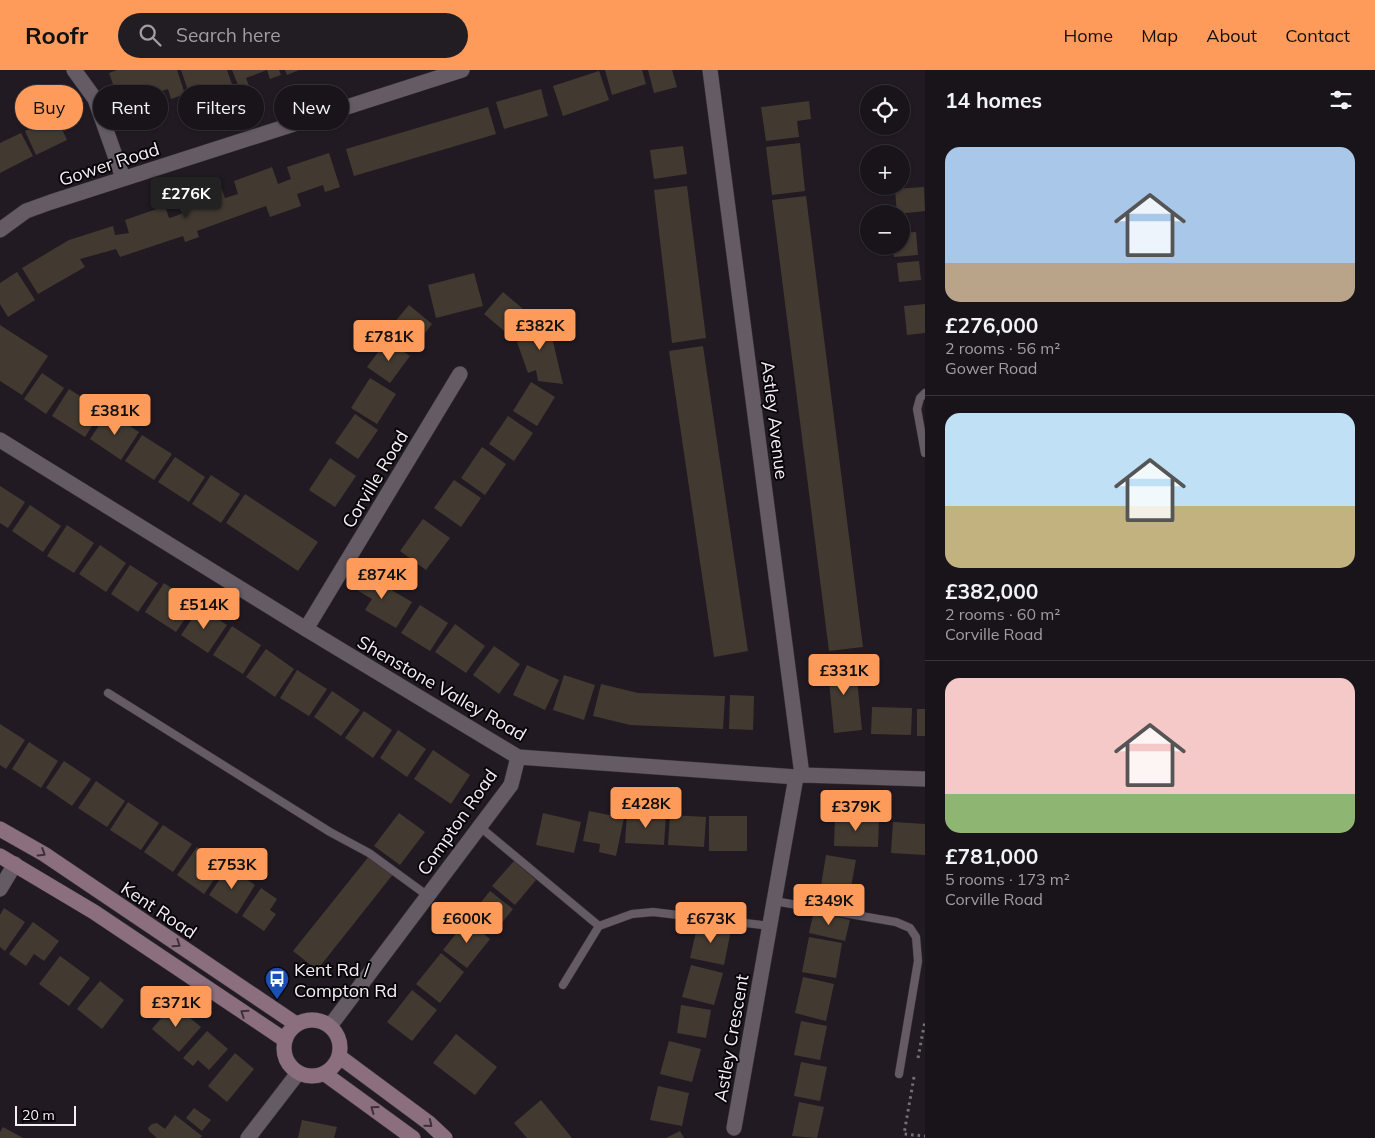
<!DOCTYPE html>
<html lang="en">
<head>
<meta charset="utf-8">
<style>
  body { margin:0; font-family:Mulish,sans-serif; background:#221d23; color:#f1f3f6; height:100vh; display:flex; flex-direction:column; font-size:19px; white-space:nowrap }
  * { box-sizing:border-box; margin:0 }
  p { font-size:16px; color:#9f9ea2 }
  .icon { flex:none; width:28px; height:28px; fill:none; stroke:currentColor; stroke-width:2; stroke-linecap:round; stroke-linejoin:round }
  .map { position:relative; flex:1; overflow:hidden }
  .side { display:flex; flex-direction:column; background:#19141a; width:450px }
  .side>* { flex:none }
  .banner { position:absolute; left:15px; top:15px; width:475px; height:45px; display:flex; gap:10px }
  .tools { position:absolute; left:860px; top:15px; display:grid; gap:10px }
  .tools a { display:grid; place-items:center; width:50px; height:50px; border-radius:50%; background:#19141a; box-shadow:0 1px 4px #0004,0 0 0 1px #373339; font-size:25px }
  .scale { position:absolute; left:15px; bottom:12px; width:61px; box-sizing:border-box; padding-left:5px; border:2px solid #f4eff5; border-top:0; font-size:14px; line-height:18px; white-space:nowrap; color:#f4eff5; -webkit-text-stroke:4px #090609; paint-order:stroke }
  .price { position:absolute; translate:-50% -42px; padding:0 11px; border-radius:5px; background:#ff9b5a; color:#111; font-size:16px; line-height:32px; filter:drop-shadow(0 1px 2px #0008) }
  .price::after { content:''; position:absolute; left:50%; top:30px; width:15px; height:11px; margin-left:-8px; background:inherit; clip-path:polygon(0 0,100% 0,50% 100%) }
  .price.current { background:#222; color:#fff }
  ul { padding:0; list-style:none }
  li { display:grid; align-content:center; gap:10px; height:265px; padding:0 20px }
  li+li { border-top:1px solid #373339 }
  li span { display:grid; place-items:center; height:155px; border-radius:15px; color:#555 }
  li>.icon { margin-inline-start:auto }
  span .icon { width:90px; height:90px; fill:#fffc; stroke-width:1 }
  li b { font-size:21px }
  h2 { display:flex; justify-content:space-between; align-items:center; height:60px; padding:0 20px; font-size:21px }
  .tag { padding:0 18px; border-radius:22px; background:#19141a; box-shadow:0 1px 4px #0004,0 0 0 1px #373339; font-size:18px; line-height:45px }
  .tag.current { background:#ff9b5a; color:#111 }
  header { display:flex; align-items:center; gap:30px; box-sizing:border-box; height:70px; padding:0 25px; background:#ff9b5a; color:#111 }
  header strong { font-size:24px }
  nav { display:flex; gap:28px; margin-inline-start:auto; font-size:18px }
  .search { width:350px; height:45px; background:#221d23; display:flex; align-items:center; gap:12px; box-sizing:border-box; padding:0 18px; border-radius:28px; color:#9f9ea2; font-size:19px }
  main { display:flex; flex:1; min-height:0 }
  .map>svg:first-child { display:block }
  .building { fill:#423a31 }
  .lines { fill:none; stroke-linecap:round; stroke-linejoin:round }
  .lane-casing { stroke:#39343a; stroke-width:9 }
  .street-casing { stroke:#39343a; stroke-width:16 }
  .secondary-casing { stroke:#39343a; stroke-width:16 }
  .path { stroke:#767077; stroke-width:3; stroke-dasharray:2.5 4; stroke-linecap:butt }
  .lane { stroke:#645b65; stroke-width:8 }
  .street { stroke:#645b65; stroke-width:15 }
  .secondary { stroke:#8b6f7f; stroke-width:15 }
  .oneway { stroke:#3d3038 }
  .labels { text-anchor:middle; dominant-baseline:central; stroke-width:4; stroke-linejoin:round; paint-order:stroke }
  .street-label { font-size:18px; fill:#f4eff5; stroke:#090609 }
  .poi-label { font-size:18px; fill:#f4eff5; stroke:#090609; text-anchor:start }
</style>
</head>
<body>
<header>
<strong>Roofr</strong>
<div class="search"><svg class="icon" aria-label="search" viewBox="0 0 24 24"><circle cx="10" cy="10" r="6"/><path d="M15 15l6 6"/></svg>Search here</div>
<nav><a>Home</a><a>Map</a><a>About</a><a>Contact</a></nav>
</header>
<main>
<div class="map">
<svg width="925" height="1068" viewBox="0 0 925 1068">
  <rect width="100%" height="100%" fill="#211a22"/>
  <g class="building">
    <polygon points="117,0 177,0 185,24 171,29 168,19 149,25 153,36 141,40 135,23 118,28 109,3"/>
    <polygon points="181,0 227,0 234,20 224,24 220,15 199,23 202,31 193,35"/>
    <polygon points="232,0 267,0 246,8 249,16 240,20"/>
    <polygon points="267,0 279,0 281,5 270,9"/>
    <polygon points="285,0 299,0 287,5"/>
    <polygon points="605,0 642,0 646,14 612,25"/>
    <polygon points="648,0 672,0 677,17 654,23"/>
    <polygon points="599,1 609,30 563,46 553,16"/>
    <polygon points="541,19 548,46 504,59 496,32"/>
    <polygon points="809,31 811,49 797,51 799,67 766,71 761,37"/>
    <polygon points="488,37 496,64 354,106 346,79"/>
    <polygon points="56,46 67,70 36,85 25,61"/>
    <polygon points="21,63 33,86 0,103 0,73"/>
    <polygon points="800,73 805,121 772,125 766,77"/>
    <polygon points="683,76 687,104 654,109 650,80"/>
    <polygon points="329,83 340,117 325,122 323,115 297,124 301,136 270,147 266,136 197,161 199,167 185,172 183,166 120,187 116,179 80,189 85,197 38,224 22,198 69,170 113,156 115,165 129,163 125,150 165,136 169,148 176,146 182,143 178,132 221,117 225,128 238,124 234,111 272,97 278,114 291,109 287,97"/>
    <polygon points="687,116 706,268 672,273 654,120"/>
    <polygon points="924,117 925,141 897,144 895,119"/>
    <polygon points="806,126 863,577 829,581 772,130"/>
    <polygon points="916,162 918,185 894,187 893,176 901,176 901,163"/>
    <polygon points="919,191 921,210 899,212 897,193"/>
    <polygon points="17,202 35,230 8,247 0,234 0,213"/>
    <polygon points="474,203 483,236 436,248 428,215"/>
    <polygon points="503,222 528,243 509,265 484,244"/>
    <polygon points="925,234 925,263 907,265 904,236"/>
    <polygon points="409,235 432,254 411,281 387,261"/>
    <polygon points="546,242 563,314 538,311 536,300 528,303 517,272 527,267 523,258"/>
    <polygon points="0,255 48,286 22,325 0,311"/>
    <polygon points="387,270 410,286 390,313 367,297"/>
    <polygon points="703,276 748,581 714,587 669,281"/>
    <polygon points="42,303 64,318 46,344 24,329"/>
    <polygon points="370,308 396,324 377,354 351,338"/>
    <polygon points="531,312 555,327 537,356 513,341"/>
    <polygon points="69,319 102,340 85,367 52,346"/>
    <polygon points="108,342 139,362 121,390 90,369"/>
    <polygon points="355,344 378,360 358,389 335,373"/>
    <polygon points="508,346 533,363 514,391 489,374"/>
    <polygon points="142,365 172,384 154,410 125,391"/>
    <polygon points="482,377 506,394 485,425 461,408"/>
    <polygon points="175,387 205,407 189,432 158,412"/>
    <polygon points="330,388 356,406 335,437 309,420"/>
    <polygon points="211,405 240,424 221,453 192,434"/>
    <polygon points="454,410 481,428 461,457 434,438"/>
    <polygon points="0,416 25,432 8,458 0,453"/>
    <polygon points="245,424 318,472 298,501 226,453"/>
    <polygon points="30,435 61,456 43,482 12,461"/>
    <polygon points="423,449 450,468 426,500 400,481"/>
    <polygon points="67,455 94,473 74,503 47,486"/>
    <polygon points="100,475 126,493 106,522 79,504"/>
    <polygon points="130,495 158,513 138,542 111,524"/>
    <polygon points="359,501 412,532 396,558 365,540 372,529 350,516"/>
    <polygon points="164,513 195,534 176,562 145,542"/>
    <polygon points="420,535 448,553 430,581 401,563"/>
    <polygon points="200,537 227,555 208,583 181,565"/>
    <polygon points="455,554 485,576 466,603 435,582"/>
    <polygon points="232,556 261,575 243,604 213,585"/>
    <polygon points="494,576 520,594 499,624 473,605"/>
    <polygon points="266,579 294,599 275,627 246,607"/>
    <polygon points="855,589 862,660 834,663 827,591"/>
    <polygon points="527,595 559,610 545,640 513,625"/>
    <polygon points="297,600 327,619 309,646 280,628"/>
    <polygon points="564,605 595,615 584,650 553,640"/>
    <polygon points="601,614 638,623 725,626 723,659 630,655 593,646"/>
    <polygon points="332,621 360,640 341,666 314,647"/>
    <polygon points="730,625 754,626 753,660 729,659"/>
    <polygon points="872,637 912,638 911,665 871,664"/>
    <rect x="917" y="639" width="8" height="27"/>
    <polygon points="364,641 392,660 373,688 345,668"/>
    <polygon points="0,654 25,670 6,699 0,695"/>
    <polygon points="398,660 426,679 407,707 380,688"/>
    <polygon points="29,672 58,691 41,718 12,699"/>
    <polygon points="433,680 470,705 451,734 414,709"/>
    <polygon points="64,691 91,709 72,736 46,718"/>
    <polygon points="96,711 125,731 107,757 78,738"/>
    <polygon points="128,732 159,753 141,780 110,760"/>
    <polygon points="589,741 624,748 616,786 599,782 600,774 583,771"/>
    <polygon points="627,742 666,744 664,775 625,773"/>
    <polygon points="399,743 425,762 400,795 374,776"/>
    <polygon points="543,743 581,752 574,783 536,775"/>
    <polygon points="670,745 706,747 704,777 668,775"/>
    <rect x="709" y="746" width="38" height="35"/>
    <polygon points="835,748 879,749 878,777 834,776"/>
    <polygon points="893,752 925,754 925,785 891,783"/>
    <polygon points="163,755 192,774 173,802 144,782"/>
    <polygon points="197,777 224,795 204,824 177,805"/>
    <polygon points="370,785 394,803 317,900 293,881"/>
    <polygon points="826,785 856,790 848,833 819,828"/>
    <polygon points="514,791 536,810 515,835 492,816"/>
    <polygon points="228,797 255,815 237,844 209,825"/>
    <polygon points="261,818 277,829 270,840 276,844 264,861 242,846"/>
    <polygon points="490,821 513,839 492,865 469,847"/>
    <polygon points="4,838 25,852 5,881 0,877 0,845"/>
    <polygon points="814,841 850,850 845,871 809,863"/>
    <polygon points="467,850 490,869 467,898 443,880"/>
    <polygon points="33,852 59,871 44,891 34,884 26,896 9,884"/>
    <polygon points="698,853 731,860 724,895 690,888"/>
    <polygon points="809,867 842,873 836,908 802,902"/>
    <polygon points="441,883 464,902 440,933 416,914"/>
    <polygon points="60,886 90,908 69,936 39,914"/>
    <polygon points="691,895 723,903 714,935 682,927"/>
    <polygon points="803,907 834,914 826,951 795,943"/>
    <polygon points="100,911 124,930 102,959 77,939"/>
    <polygon points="412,920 437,940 412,971 387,952"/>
    <polygon points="173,934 201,957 179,982 152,959"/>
    <polygon points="681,935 711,940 706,968 677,963"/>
    <polygon points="801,951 827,956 820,990 794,985"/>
    <polygon points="207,961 228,979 209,1000 198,990 193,996 183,988"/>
    <polygon points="456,964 497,997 475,1025 433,993"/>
    <polygon points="669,971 701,979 692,1012 660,1004"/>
    <polygon points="235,983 254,999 227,1032 208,1016"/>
    <polygon points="801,992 827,997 820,1031 794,1026"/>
    <polygon points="658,1016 689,1023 682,1056 650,1050"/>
    <polygon points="541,1030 572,1068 527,1068 514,1053"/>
    <polygon points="799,1032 824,1037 817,1068 792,1066"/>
    <polygon points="194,1038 211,1050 202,1061 186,1048"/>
    <polygon points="175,1045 202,1066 200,1068 157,1068 149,1061 148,1058 152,1054 157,1053 165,1059"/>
    <polygon points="302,1050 337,1057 334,1068 298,1068"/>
    <polygon points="3,1057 23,1068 0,1068 0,1062"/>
    <polygon points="680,1061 684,1068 666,1068"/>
  </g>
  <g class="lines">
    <defs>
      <g id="lane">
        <polyline points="925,323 920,328 917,339 925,383"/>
        <polyline points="108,623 330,762 369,783 428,826"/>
        <polyline points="480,757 599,856"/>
        <polyline points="774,831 896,852 910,858 916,867 918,891 899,1004"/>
        <polyline points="563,915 599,856 632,844 653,842 770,856"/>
      </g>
      <g id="street">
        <polyline points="74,0 95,29 123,108"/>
        <polyline points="710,0 802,705"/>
        <polyline points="0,160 26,141 51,132 462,0"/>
        <polyline points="0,370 306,559 518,687 796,707 802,705 925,709"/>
        <polyline points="306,559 460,304"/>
        <polyline points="0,819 15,794"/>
        <polyline points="330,956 511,715 518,687"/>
        <polyline points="734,1058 796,707"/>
        <polyline points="248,1068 298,1003"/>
      </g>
      <g id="secondary">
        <polyline points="0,759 44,784 296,954"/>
        <polyline points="0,786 94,842 285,970"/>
        <circle cx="312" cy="978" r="28"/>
        <polyline points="340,987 429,1053 445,1068"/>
        <polyline points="325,1004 413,1068"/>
      </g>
    </defs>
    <use href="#lane" class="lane-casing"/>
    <use href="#street" class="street-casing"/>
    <use href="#secondary" class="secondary-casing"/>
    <g class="path">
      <polyline points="918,988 925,951"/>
      <polyline points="914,1007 904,1064 925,1066"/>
    </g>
    <use href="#lane" class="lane"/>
    <use href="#street" class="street"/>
    <use href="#secondary" class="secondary"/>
  </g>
  <defs><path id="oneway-chevron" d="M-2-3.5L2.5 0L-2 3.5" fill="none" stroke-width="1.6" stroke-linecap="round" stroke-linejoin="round" transform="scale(1.25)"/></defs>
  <g class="oneway">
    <use href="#oneway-chevron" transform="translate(42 783) rotate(32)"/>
    <use href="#oneway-chevron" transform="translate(177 874) rotate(34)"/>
    <use href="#oneway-chevron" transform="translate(244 943) rotate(-146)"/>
    <use href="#oneway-chevron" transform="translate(374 1039) rotate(-144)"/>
    <use href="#oneway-chevron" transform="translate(429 1054) rotate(39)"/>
  </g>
  <defs>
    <symbol id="bus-pin" viewBox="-11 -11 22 30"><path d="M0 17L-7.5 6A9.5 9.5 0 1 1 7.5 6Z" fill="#1a4fb4" stroke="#090609"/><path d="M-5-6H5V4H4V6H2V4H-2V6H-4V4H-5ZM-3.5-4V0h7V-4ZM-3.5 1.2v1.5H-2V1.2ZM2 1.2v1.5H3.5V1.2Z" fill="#fff"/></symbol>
  </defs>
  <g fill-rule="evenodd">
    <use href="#bus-pin" x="263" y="895" width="28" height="38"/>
  </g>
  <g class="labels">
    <g class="street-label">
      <text transform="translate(109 94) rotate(-18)">Gower Road</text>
      <text transform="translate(775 350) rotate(83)">Astley Avenue</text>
      <text transform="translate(375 409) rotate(-59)">Corville Road</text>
      <text transform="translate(442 618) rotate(30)">Shenstone Valley Road</text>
      <text transform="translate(457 752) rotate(-55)">Compton Road</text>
      <text transform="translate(159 840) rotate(34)">Kent Road</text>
      <text transform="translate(731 968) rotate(-80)">Astley Crescent</text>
    </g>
    <g class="poi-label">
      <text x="294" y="899">Kent Rd /<tspan x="294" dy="21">Compton Rd</tspan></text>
    </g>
  </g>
</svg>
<div class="tools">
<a><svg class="icon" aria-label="locate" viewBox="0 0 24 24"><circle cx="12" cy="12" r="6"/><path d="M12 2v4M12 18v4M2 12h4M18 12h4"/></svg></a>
<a>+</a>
<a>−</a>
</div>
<div class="scale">20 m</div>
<b class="price current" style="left:186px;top:149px">£276K</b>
<b class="price" style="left:540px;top:281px">£382K</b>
<b class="price" style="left:389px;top:292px">£781K</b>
<b class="price" style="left:115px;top:366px">£381K</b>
<b class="price" style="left:382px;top:530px">£874K</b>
<b class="price" style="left:204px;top:560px">£514K</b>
<b class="price" style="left:844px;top:626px">£331K</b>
<b class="price" style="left:646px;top:759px">£428K</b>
<b class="price" style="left:856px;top:762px">£379K</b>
<b class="price" style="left:232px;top:820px">£753K</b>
<b class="price" style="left:829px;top:856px">£349K</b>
<b class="price" style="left:467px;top:874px">£600K</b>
<b class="price" style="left:711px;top:874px">£673K</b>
<b class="price" style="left:176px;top:958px">£371K</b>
<div class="banner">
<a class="tag current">Buy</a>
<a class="tag">Rent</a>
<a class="tag">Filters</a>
<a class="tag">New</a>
</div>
</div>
<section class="side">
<h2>14 homes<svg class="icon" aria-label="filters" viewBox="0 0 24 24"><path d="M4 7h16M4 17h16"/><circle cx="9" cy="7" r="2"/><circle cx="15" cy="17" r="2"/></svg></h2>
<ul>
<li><span style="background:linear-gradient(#a9c7e8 75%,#b9a48a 0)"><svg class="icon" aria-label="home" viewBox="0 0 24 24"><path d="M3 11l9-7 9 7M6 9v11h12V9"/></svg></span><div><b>£276,000</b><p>2 rooms · 56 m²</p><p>Gower Road</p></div></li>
<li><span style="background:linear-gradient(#bfe0f5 60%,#c2b280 0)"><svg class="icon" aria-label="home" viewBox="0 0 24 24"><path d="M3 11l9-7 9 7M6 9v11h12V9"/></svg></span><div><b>£382,000</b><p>2 rooms · 60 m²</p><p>Corville Road</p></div></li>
<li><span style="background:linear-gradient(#f6c9c9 75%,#8fb573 0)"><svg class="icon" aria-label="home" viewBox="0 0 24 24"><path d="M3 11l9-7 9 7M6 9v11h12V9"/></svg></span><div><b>£781,000</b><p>5 rooms · 173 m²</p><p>Corville Road</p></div></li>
</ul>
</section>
</main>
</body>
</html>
